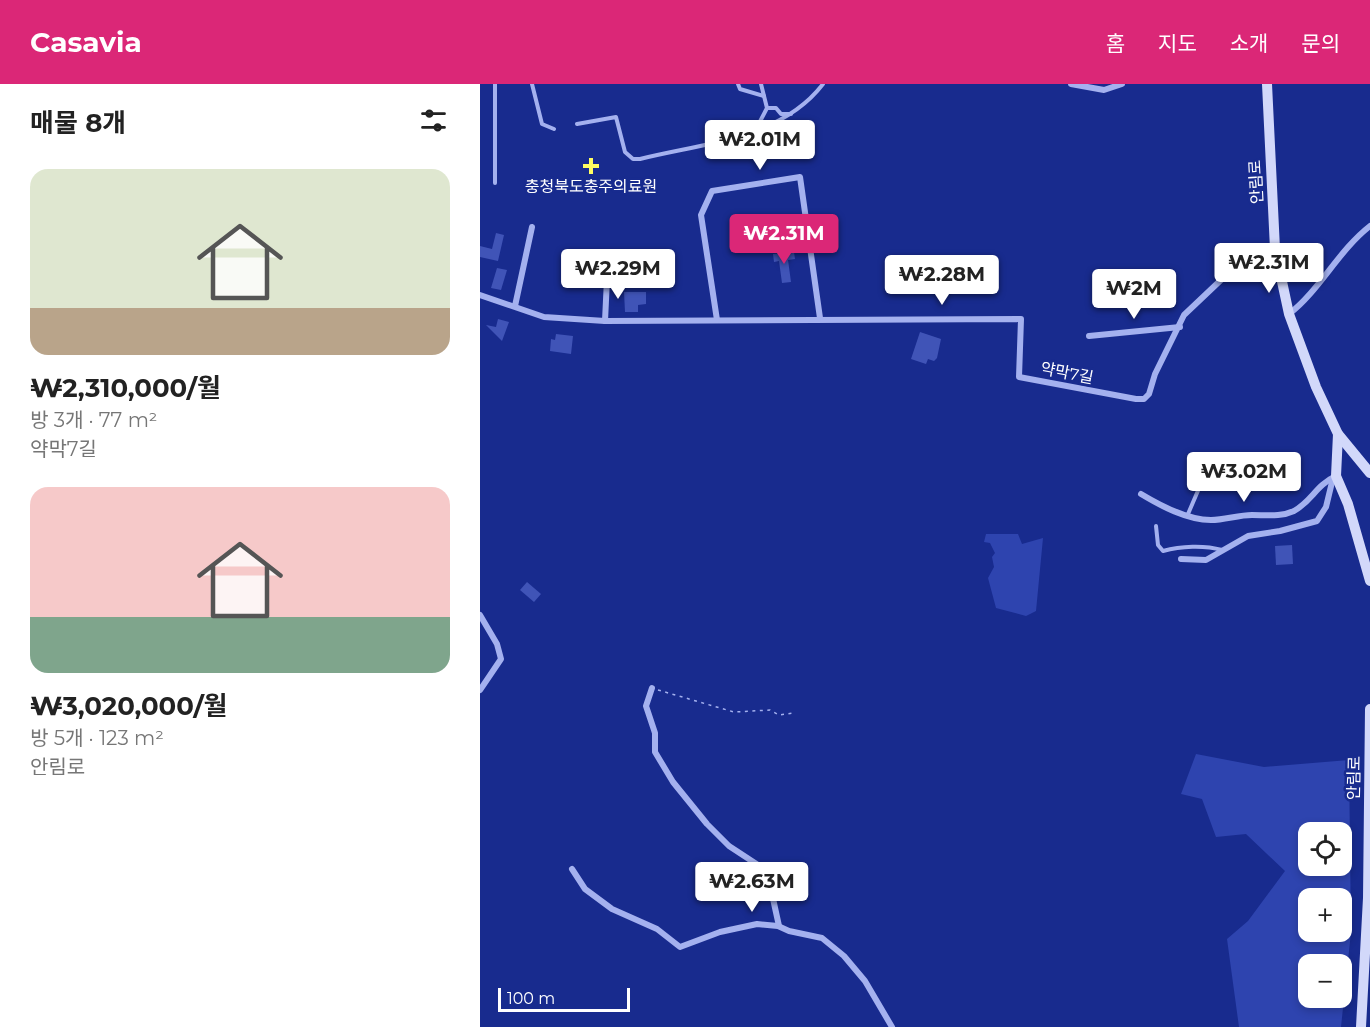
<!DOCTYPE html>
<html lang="ko">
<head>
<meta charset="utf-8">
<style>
  body { margin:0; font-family:Montserrat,"Noto Sans KR",sans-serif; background:#f6f6f6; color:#222; height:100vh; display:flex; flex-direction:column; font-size:22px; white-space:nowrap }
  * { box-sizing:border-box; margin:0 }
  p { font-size:20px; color:#767676 }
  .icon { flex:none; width:33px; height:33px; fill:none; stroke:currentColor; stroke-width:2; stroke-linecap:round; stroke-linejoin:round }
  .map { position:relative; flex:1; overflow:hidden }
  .details { display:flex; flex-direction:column; background:#fff; width:480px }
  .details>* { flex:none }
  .buttons { position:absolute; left:818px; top:738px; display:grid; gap:12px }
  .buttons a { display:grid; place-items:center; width:54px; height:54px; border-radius:12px; background:#fff; box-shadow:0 3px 9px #0003; font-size:30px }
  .scale { position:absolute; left:18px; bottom:15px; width:132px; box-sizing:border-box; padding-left:6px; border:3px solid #fff; border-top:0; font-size:16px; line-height:21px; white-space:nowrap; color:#fff; -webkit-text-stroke:4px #182b8e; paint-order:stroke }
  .price { position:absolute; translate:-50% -51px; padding:0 14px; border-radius:6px; background:#fff; color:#222; font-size:20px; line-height:39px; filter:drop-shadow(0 2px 3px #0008) }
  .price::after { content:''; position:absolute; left:50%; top:36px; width:18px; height:14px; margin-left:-9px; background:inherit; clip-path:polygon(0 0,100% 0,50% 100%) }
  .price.current { background:#db2777; color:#fff }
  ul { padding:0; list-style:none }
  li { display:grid; align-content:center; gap:12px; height:318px; padding:0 30px }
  li span { display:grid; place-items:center; height:186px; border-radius:18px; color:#555 }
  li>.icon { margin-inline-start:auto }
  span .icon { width:108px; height:108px; fill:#fffc; stroke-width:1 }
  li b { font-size:26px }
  h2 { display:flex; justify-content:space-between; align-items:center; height:72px; padding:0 30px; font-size:26px }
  header { display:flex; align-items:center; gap:36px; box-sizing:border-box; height:84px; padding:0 30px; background:#db2777; color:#fff }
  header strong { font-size:28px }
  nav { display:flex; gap:33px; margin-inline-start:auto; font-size:21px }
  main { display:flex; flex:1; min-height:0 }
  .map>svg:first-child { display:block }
  .green { fill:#2e44af; fill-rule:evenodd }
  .building { fill:#4054b7 }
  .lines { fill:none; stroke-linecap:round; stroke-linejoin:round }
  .path { stroke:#a4b1ef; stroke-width:1.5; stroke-dasharray:3 4.5; stroke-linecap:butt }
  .lane { stroke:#a4b1ef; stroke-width:4 }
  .street { stroke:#a4b1ef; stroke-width:6 }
  .secondary { stroke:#d2d8fa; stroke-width:10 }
  .poi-dot { fill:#fffd62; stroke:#182b8e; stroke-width:2 }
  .labels { text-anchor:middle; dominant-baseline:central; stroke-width:5; stroke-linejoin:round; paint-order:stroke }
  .street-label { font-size:16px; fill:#fff; stroke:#182b8e }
  .poi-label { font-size:16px; fill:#fff; stroke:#182b8e }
</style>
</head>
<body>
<header>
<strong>Casavia</strong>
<nav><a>홈</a><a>지도</a><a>소개</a><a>문의</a></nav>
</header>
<main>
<section class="details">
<h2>매물 8개<svg class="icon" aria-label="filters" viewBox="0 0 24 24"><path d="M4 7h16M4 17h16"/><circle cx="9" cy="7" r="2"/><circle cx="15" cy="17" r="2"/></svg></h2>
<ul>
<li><span style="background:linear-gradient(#dfe7d0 75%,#b9a48a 0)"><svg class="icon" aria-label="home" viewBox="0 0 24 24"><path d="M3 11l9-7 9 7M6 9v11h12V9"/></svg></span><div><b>₩2,310,000/월</b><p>방 3개 · 77 m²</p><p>약막7길</p></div></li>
<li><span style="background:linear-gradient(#f6c9c9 70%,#7fa58c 0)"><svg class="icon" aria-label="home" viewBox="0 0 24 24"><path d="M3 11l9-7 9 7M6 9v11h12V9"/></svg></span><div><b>₩3,020,000/월</b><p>방 5개 · 123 m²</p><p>안림로</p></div></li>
</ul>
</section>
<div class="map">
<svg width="890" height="943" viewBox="0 0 890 943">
  <rect width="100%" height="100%" fill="#182b8e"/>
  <g class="green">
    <polygon points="506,450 538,450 542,460 563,454 556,527 546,532 516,524 508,494 514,483 512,473 515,469 510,459 504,458"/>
    <path d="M 716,670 L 784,683 L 869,676 L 871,848 L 861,943 L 759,943 L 747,855 L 768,837 L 805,787 L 766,750 L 736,753 L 722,715 L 701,710 ZM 828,748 L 861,748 L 861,782 L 828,782 ZM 828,814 L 861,814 L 861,848 L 828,848 ZM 828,880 L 861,880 L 861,914 L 828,914 Z"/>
  </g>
  <g class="building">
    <polygon points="16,149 24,151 18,177 0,173 0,162 12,165"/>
    <polygon points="314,168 315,175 308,176 311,198 302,199 299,177 294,178 293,170"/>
    <polygon points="17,184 27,186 21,206 11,204"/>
    <polygon points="144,208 166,208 166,220 158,221 158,228 145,228"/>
    <polygon points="18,235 29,238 22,257 6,241 16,243"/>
    <polygon points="440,248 461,255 457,274 454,277 448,275 446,280 431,275"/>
    <polygon points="76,250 93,252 91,270 70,267 71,255 75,256"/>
    <polygon points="812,461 813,480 796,481 795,462"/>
    <polygon points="47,498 61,510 54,518 40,506"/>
  </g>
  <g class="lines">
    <polyline class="path" points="178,606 254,628 290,626 299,631 314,629"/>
    <g class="lane">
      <polyline points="52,0 62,40 74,45"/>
      <polyline points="258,0 260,5 284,12"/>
      <polyline points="287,24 296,24 301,30 311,30"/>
      <path d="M 97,40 L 136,33 L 145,68 L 153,75 L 160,75 C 224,59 301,55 343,0"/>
      <polyline points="275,47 287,24 281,0"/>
      <polyline points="15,99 15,0"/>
      <polyline points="708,430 726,388 733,385"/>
      <path d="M 676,442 L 678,461 L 683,467 C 701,462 724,461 742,466"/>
    </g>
    <g class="street">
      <polyline points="591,0 624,6 642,0"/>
      <polyline points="0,211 64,233 125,237 541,235 539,293 656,315 664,315 669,310 675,290 704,231 742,195 797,179"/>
      <polyline points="35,222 52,143"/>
      <path d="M 809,230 C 840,206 858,167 890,142"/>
      <polyline points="237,236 221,131 232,107 320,93 340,234"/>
      <polyline points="125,237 127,195"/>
      <polyline points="609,252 700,243"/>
      <path d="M 661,410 C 681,422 707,436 731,436 C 745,436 758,431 772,431 C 787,431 801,433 814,427 C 833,416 835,402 856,392"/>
      <polyline points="701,475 726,476 768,452 800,447 837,437 846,423 853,394"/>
      <polyline points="0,531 17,560 21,575 0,606"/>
      <polyline points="172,604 166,622 175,649 175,668 193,698 227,740 249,762 278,781 290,801 299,842"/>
      <polyline points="92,785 105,805 132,825 177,845 200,863 240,848 277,840 298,842 309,847 342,854 364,872 385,897 412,943"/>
    </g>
    <g class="secondary">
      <polyline points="787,0 795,165 809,230 836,303 858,350 890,389"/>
      <polyline points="858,350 856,392 868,420 890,497"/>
      <polyline points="881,943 888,814 890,625"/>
    </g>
  </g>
  <path class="poi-dot" d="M108 73h6v6h6v6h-6v6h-6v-6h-6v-6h6z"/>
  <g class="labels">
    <g class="street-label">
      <text transform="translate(776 98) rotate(-93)">안림로</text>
      <text transform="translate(587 289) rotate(11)">약막7길</text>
      <text transform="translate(874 694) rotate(-89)">안림로</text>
    </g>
    <g class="poi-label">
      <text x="111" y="102">충청북도충주의료원</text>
    </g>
  </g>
</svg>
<div class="buttons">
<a><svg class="icon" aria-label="locate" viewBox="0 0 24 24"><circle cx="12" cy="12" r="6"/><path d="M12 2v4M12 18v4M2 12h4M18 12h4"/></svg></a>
<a>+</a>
<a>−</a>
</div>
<div class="scale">100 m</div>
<b class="price" style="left:280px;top:87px">₩2.01M</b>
<b class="price current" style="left:304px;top:181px">₩2.31M</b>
<b class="price" style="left:789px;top:210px">₩2.31M</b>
<b class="price" style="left:138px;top:216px">₩2.29M</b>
<b class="price" style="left:462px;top:222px">₩2.28M</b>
<b class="price" style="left:654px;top:236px">₩2M</b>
<b class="price" style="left:764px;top:419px">₩3.02M</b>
<b class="price" style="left:272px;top:829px">₩2.63M</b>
</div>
</main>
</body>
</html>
